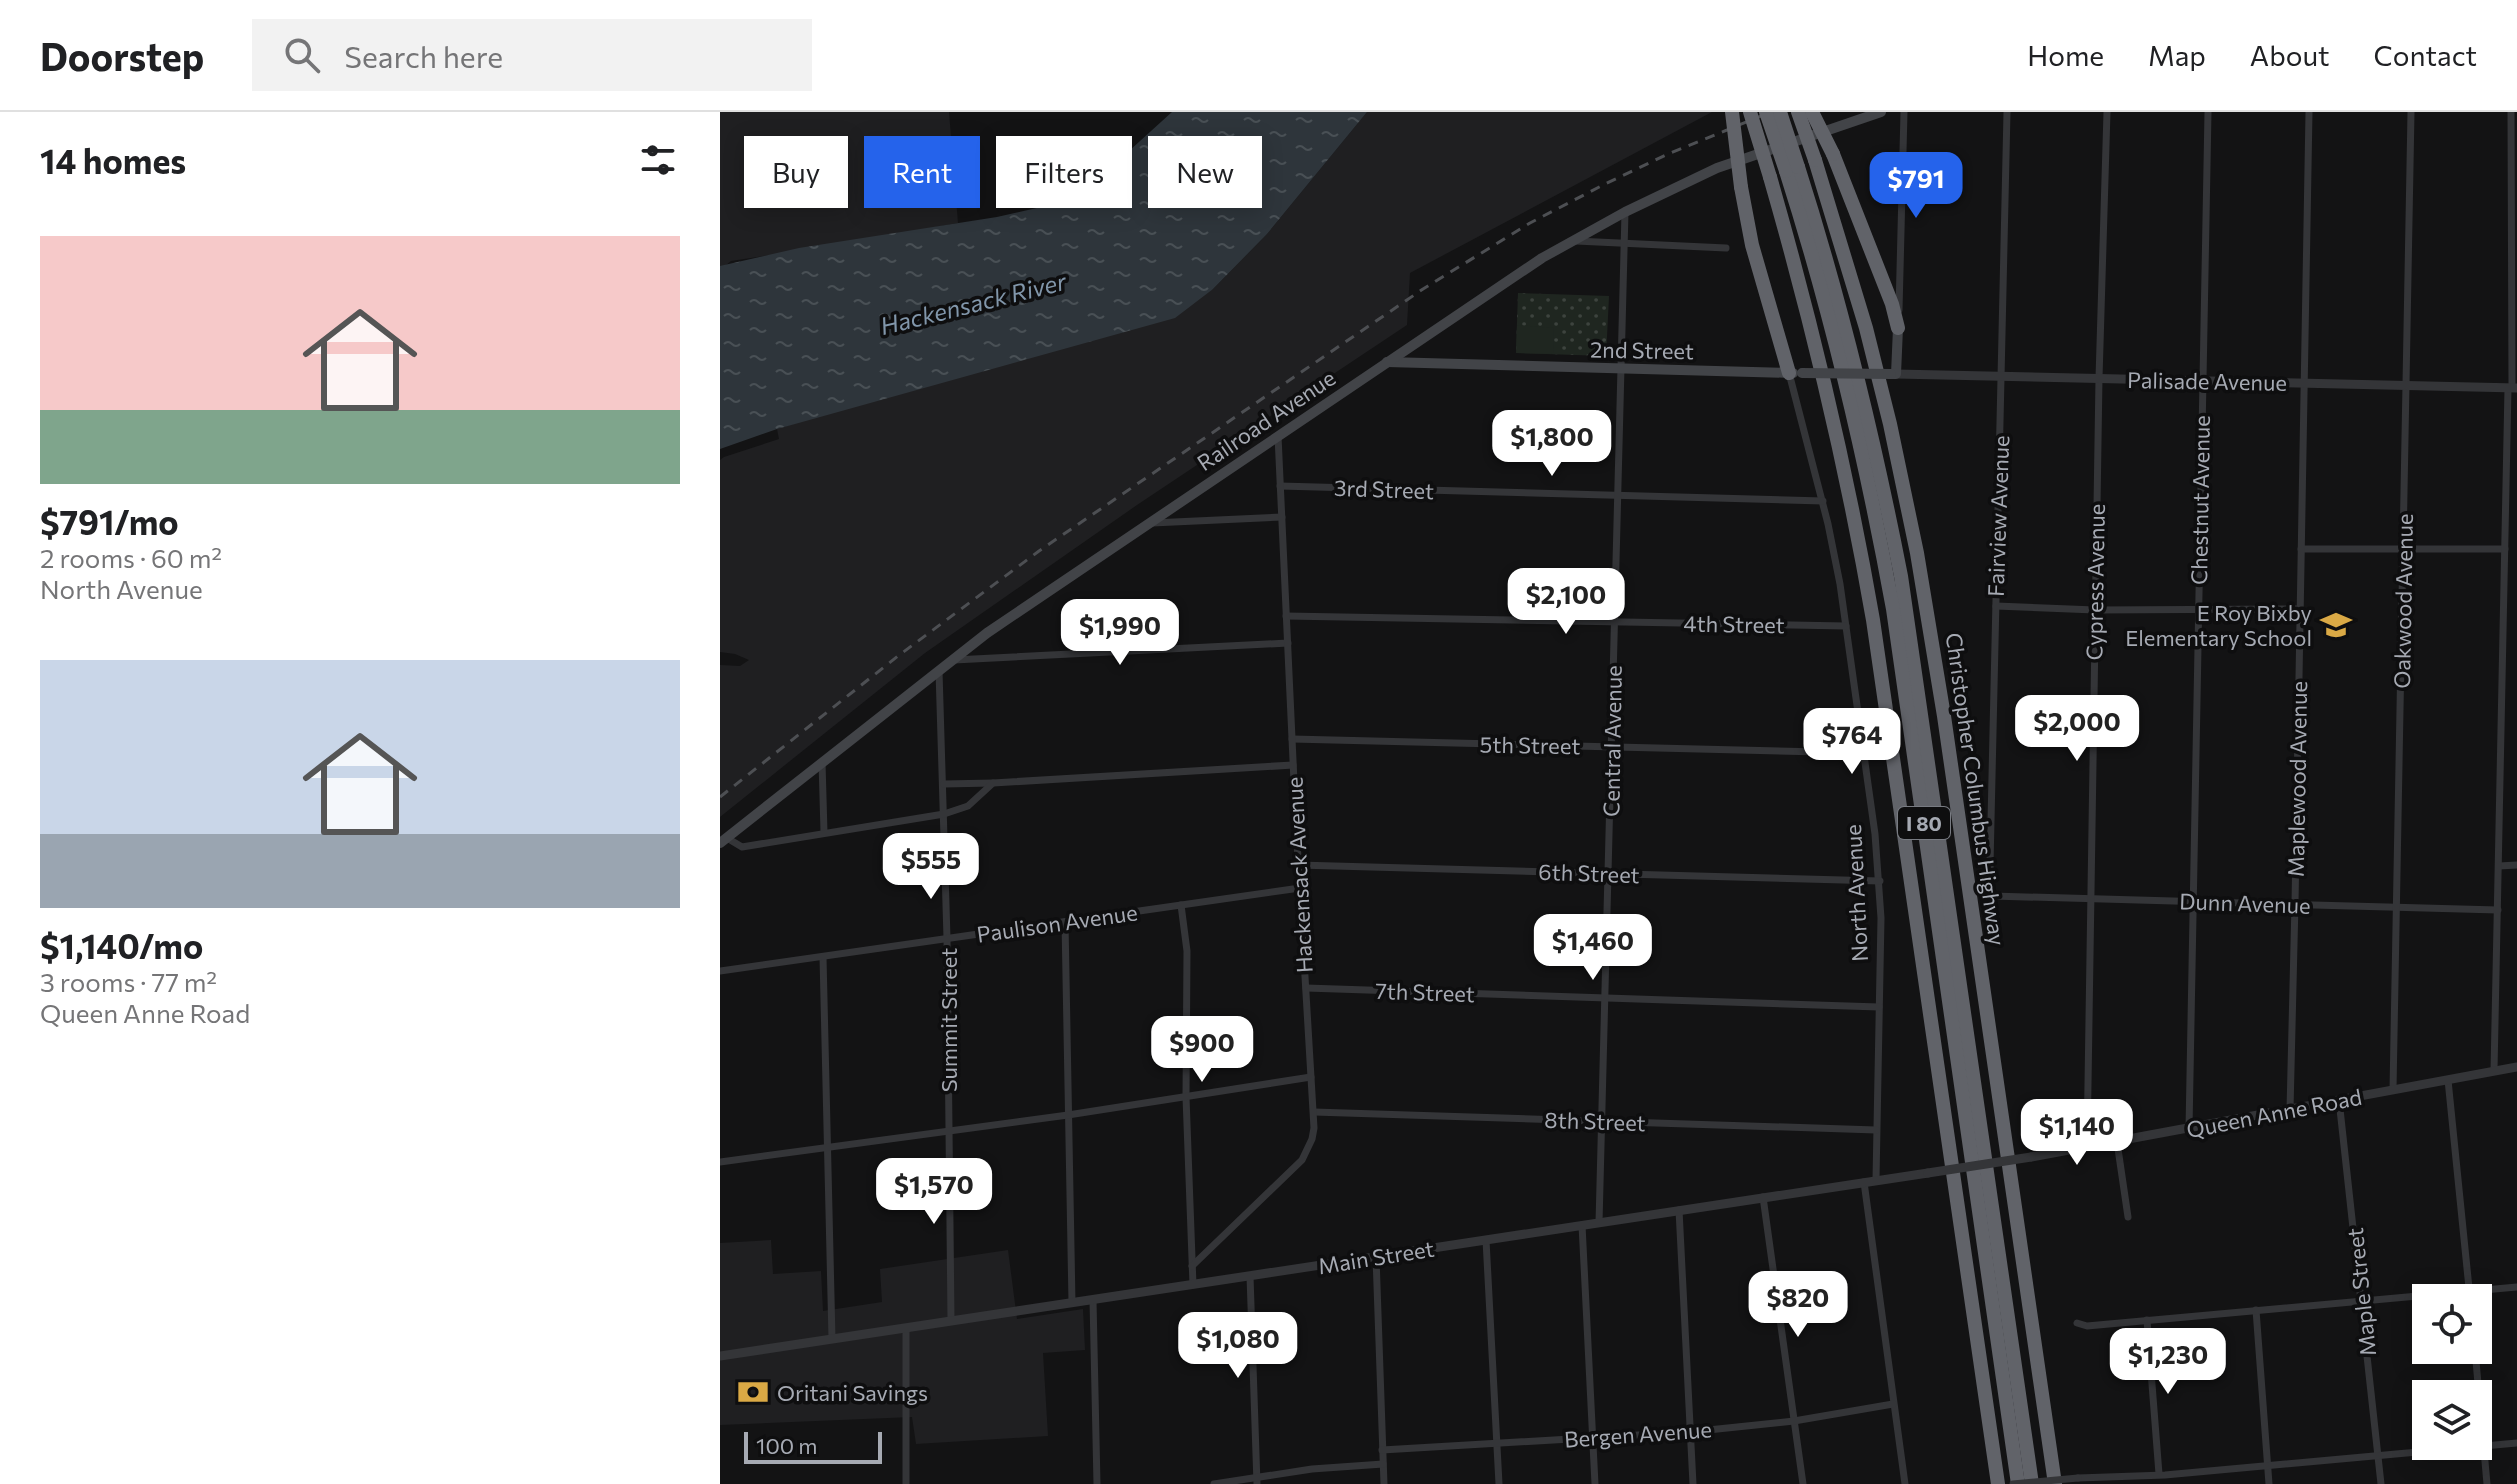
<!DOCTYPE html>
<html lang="en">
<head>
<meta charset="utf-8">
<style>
  body { margin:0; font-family:Commissioner,sans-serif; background:#f2f2f2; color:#202124; height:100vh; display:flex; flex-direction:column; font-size:30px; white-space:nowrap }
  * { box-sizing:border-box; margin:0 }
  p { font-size:26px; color:#757577 }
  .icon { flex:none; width:44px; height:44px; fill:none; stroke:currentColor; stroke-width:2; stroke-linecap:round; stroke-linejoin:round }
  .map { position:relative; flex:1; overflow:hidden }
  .side { display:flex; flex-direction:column; background:#fff; width:720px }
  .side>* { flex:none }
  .hud { position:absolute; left:24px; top:24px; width:760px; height:72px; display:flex; gap:16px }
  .controls { position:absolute; left:1692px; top:1172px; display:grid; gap:16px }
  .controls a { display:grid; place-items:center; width:80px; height:80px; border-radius:0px; background:#fff; box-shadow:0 4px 20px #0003; font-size:40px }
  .scale { position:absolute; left:24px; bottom:20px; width:138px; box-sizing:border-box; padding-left:8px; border:4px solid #a6aab3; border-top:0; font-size:22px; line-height:28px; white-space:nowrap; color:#a6aab3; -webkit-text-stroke:6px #0e0e0f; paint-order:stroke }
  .price { position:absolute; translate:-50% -68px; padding:0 18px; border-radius:16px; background:#fff; color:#222; font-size:26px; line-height:52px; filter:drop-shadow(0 2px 4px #0008) }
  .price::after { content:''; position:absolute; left:50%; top:48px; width:24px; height:18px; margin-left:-12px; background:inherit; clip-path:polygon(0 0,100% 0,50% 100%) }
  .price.on { background:#2563eb; color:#fff }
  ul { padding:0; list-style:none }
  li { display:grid; align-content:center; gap:16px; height:424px; padding:0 40px }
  li span { display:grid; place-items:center; height:248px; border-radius:0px; color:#555 }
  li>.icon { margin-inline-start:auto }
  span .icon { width:144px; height:144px; fill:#fffc; stroke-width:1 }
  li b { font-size:34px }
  h2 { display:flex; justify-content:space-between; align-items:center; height:96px; padding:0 40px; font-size:34px }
  .tag { padding:0 28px; border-radius:0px; background:#fff; box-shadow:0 4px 20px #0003; font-size:28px; line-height:72px }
  .tag.on { background:#2563eb; color:#fff }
  header { display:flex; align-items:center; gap:48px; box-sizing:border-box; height:112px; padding:0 40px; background:#fff; border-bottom:2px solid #e0e0e0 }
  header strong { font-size:38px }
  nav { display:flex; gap:44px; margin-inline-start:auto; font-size:28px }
  .search { width:560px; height:72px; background:#f2f2f2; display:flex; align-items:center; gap:20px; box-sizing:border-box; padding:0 28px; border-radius:0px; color:#757577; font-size:30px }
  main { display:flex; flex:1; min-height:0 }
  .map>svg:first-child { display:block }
  .built { fill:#1f1f21 }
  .park { fill:url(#park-dots) }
  .pitch { fill:#1f2620 }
  .water { fill:url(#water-ripples) }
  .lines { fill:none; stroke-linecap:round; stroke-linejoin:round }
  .minor { stroke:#343538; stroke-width:7 }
  .tertiary { stroke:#343538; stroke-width:9 }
  .secondary { stroke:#424448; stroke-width:10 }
  .motorway { stroke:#616369; stroke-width:14 }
  .rail { stroke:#4d4f53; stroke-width:3; stroke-dasharray:10 8; stroke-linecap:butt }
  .minor-bridge { stroke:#343538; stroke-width:7 }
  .tertiary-bridge { stroke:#343538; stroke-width:9 }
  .secondary-bridge { stroke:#424448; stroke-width:10 }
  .motorway-bridge { stroke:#616369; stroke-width:14 }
  .labels { text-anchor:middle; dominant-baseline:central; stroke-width:7; stroke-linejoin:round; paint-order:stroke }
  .shield { fill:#0e0e0f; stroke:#787b82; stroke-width:2 }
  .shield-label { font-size:20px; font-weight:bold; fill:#a6aab3 }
  .street-label { font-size:22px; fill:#a6aab3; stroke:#0e0e0f }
  .poi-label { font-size:22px; fill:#a6aab3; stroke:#0e0e0f; text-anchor:end }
  .water-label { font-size:24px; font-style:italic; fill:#8196aa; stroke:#0e0e0f }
</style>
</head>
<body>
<header>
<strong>Doorstep</strong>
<div class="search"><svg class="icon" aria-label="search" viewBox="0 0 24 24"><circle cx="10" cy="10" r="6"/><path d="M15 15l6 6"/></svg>Search here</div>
<nav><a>Home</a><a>Map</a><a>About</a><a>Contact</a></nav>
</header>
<main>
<section class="side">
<h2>14 homes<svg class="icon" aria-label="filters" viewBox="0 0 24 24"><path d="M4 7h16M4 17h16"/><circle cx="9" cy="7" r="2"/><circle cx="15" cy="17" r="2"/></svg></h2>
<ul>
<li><span style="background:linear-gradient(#f6c9c9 70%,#7fa58c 0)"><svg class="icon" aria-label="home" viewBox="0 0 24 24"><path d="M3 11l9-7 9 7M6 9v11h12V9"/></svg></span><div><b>$791/mo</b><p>2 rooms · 60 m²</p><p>North Avenue</p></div></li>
<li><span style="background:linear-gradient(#c9d6e8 70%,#9aa5b1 0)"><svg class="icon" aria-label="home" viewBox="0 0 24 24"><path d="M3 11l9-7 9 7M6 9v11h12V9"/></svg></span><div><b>$1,140/mo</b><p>3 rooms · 77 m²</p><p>Queen Anne Road</p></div></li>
</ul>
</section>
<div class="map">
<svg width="1797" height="1372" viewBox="0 0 1797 1372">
  <defs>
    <pattern id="park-dots" width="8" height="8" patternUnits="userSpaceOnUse" patternTransform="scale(2)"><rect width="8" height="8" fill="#1f2620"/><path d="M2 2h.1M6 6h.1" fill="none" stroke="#3d433e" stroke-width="1.8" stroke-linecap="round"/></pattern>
    <pattern id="water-ripples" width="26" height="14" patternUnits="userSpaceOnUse" patternTransform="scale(2)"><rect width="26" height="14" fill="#2e353b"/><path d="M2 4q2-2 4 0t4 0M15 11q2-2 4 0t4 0" fill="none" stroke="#495055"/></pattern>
  </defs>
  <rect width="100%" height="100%" fill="#131314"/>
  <g class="built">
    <polygon points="0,0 229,0 238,111 117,133 11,149 0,158"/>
    <polygon points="647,0 992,0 690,161 687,213 417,393 205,541 0,705 0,553 20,554 29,548 15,542 0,540 0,348 4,345 59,327 57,317 493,177 547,122"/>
    <polygon points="51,1128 53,1162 101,1159 103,1199 162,1190 160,1157 288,1138 297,1207 363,1197 365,1238 323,1241 328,1324 196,1332 192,1305 0,1313 0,1131"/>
  </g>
  <polygon class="park" points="798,181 889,184 886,244 796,241"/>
  <polygon class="pitch" points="797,213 834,216 833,242 796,241"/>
  <polygon class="water" points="452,0 647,0 547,122 493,177 455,206 57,317 0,337 0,154 79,136 277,105 343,90 362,81 376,69"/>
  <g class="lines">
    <g class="minor">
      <polyline points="1791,0 1792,276"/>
      <polyline points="856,129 1006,136"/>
      <polyline points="1179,198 1184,0"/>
      <polyline points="1069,261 1108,412 1120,472 1155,722 1161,806 1156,1068"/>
      <polyline points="560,374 1103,389"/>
      <polyline points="432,411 562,405"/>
      <polyline points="1581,437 1785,437"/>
      <polyline points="1276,494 1375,498 1580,497"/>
      <polyline points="566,504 1126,514"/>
      <polyline points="234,548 568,531"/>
      <polyline points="219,559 227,826 231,1209"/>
      <polyline points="572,627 1144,641"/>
      <polyline points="102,650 104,720"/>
      <polyline points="224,672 273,671"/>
      <polyline points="7,726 22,735 224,702 248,694 273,671 573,653"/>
      <polyline points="578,753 1160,769"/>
      <polyline points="1779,754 1797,753"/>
      <polyline points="1272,784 1778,798"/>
      <polyline points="461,793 467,839 466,985 473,1173"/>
      <polyline points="1273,809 1270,753 1287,0"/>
      <polyline points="345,810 352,1191"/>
      <polyline points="103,845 112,1227"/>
      <polyline points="0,859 580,776"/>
      <polyline points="586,876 1159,895"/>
      <polyline points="1774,959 1788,276"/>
      <polyline points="1728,968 1750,1186"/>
      <polyline points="1673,978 1691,0"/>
      <polyline points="1619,988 1661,1372"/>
      <polyline points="1570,998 1575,791 1589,0"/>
      <polyline points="594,1000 1156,1018"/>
      <polyline points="1469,1017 1488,0"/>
      <polyline points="1397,1030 1408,1105"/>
      <polyline points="1367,1036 1379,266 1387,0"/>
      <polyline points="0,1050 348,1003 591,965"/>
      <polyline points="1144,1070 1185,1372"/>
      <polyline points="1043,1085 1083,1372"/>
      <polyline points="959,1098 973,1372"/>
      <polyline points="879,1111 905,100"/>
      <polyline points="862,1113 875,1372"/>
      <polyline points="766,1128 779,1372"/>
      <polyline points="656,1145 664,1372"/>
      <polyline points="472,1154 582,1048 592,1027 594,1016 576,713 558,324"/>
      <polyline points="530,1164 537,1372"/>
      <polyline points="373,1188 377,1372"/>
      <polyline points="1536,1198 1549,1372"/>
      <polyline points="1427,1208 1439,1362"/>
      <polyline points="1357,1211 1367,1214 1797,1175"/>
      <polyline points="1755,1238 1767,1372"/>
      <polyline points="662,1338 969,1320 1074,1309 1173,1292"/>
      <polyline points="1358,1366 1445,1363 1797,1331"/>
      <polyline points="186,1372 186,1216"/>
      <polyline points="494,1372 592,1357 663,1352"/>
    </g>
    <g class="tertiary">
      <polyline points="1176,262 1797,276"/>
      <polyline points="1311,1045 1797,955"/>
      <polyline points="0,1244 1208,1061"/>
    </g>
    <g class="secondary">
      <polyline points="667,250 1073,261"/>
      <polyline points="1171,262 1176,262 1178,216"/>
      <polyline points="0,731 267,521 822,146 905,100 997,56 1161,0"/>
    </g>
    <g class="motorway">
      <polyline points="1113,42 1172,192 1178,216"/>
      <polyline points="1095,48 1146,216 1170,312 1197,441 1224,604 1335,1372"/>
      <path d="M 1078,55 C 1121,189 1154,326 1181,464 L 1312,1372"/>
      <path d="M 1066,59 C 1112,203 1146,349 1173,497 L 1298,1372"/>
      <path d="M 1050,65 C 1092,211 1127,358 1153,508 L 1278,1372"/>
      <polyline points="1021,75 1032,133 1069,261"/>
    </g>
    <polyline class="rail" points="0,685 178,544 319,439 703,177 810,111 883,73 948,42 1051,0"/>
    <polyline class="minor-bridge" points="1293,1372 1358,1366"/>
    <polyline class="tertiary-bridge" points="1208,1061 1311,1045"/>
    <polyline class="secondary-bridge" points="1082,261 1171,262"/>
    <g class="motorway-bridge">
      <polyline points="1012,0 1021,75"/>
      <polyline points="1030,0 1050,65"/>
      <polyline points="1046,0 1066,59"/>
      <polyline points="1060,0 1078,55"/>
      <polyline points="1078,0 1095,48"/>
      <polyline points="1092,0 1113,42"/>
    </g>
  </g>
  <defs>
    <symbol id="school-bare" viewBox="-9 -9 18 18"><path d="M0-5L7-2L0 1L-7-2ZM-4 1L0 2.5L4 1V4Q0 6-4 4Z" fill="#daa945" stroke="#0e0e0f" stroke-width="2.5" paint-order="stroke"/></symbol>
    <symbol id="bank-bare" viewBox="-9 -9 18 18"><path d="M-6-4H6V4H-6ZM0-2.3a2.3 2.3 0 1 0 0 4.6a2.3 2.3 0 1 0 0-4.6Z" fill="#daa945" stroke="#0e0e0f" stroke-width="2.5" paint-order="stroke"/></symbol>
  </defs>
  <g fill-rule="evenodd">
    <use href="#school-bare" x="1594" y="491" width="44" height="44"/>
    <use href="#bank-bare" x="11" y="1258" width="44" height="44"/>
  </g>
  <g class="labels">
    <rect class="shield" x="1178" y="695" width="52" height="32" rx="6"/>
    <g class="shield-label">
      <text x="1204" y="711">I 80</text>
    </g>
    <g class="street-label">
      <text transform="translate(922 238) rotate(1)">2nd Street</text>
      <text transform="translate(1487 269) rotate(1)">Palisade Avenue</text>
      <text transform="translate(546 308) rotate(-34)">Railroad Avenue</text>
      <text transform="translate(664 377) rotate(2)">3rd Street</text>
      <text transform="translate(1480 388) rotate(-89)">Chestnut Avenue</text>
      <text transform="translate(1278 404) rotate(-88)">Fairview Avenue</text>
      <text transform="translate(1375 470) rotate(-89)">Cypress Avenue</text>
      <text transform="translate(1683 489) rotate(-89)">Oakwood Avenue</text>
      <text transform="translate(1014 512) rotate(1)">4th Street</text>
      <text transform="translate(892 629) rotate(-89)">Central Avenue</text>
      <text transform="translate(810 633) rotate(1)">5th Street</text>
      <text transform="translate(1577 667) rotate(-89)">Maplewood Avenue</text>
      <text transform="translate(1256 677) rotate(82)">Christopher Columbus Highway</text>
      <text transform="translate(869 761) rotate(2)">6th Street</text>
      <text transform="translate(579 763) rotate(-93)">Hackensack Avenue</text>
      <text transform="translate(1136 781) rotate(-93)">North Avenue</text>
      <text transform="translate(1525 791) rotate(2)">Dunn Avenue</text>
      <text transform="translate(337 811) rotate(-8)">Paulison Avenue</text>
      <text transform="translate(705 880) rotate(2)">7th Street</text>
      <text transform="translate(228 908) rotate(-90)">Summit Street</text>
      <text transform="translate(1554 1001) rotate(-11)">Queen Anne Road</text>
      <text transform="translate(875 1009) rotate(2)">8th Street</text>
      <text transform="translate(656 1145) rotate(-9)">Main Street</text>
      <text transform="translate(1641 1180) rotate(-96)">Maple Street</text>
      <text transform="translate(918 1322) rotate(-4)">Bergen Avenue</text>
    </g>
    <g class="poi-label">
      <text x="1592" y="500">E Roy Bixby<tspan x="1592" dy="25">Elementary School</tspan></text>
      <text x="57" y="1280" text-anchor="start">Oritani Savings</text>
    </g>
    <g class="water-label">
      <text transform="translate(253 191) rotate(-14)">Hackensack River</text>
    </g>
  </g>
</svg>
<div class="controls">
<a><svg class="icon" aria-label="locate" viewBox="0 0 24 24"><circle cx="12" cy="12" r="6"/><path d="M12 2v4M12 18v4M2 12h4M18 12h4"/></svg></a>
<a><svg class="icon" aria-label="layers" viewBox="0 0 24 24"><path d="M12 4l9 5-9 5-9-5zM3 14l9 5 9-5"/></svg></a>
</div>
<div class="scale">100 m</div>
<b class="price on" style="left:1196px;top:108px">$791</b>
<b class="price" style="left:832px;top:366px">$1,800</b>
<b class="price" style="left:846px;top:524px">$2,100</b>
<b class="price" style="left:400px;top:555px">$1,990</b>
<b class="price" style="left:1357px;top:651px">$2,000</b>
<b class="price" style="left:1132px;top:664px">$764</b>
<b class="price" style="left:211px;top:789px">$555</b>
<b class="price" style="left:873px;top:870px">$1,460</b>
<b class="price" style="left:482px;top:972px">$900</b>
<b class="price" style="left:1357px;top:1055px">$1,140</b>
<b class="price" style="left:214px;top:1114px">$1,570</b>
<b class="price" style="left:1078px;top:1227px">$820</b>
<b class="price" style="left:518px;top:1268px">$1,080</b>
<b class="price" style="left:1448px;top:1284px">$1,230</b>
<div class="hud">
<a class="tag">Buy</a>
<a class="tag on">Rent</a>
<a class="tag">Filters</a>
<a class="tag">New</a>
</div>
</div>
</main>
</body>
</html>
